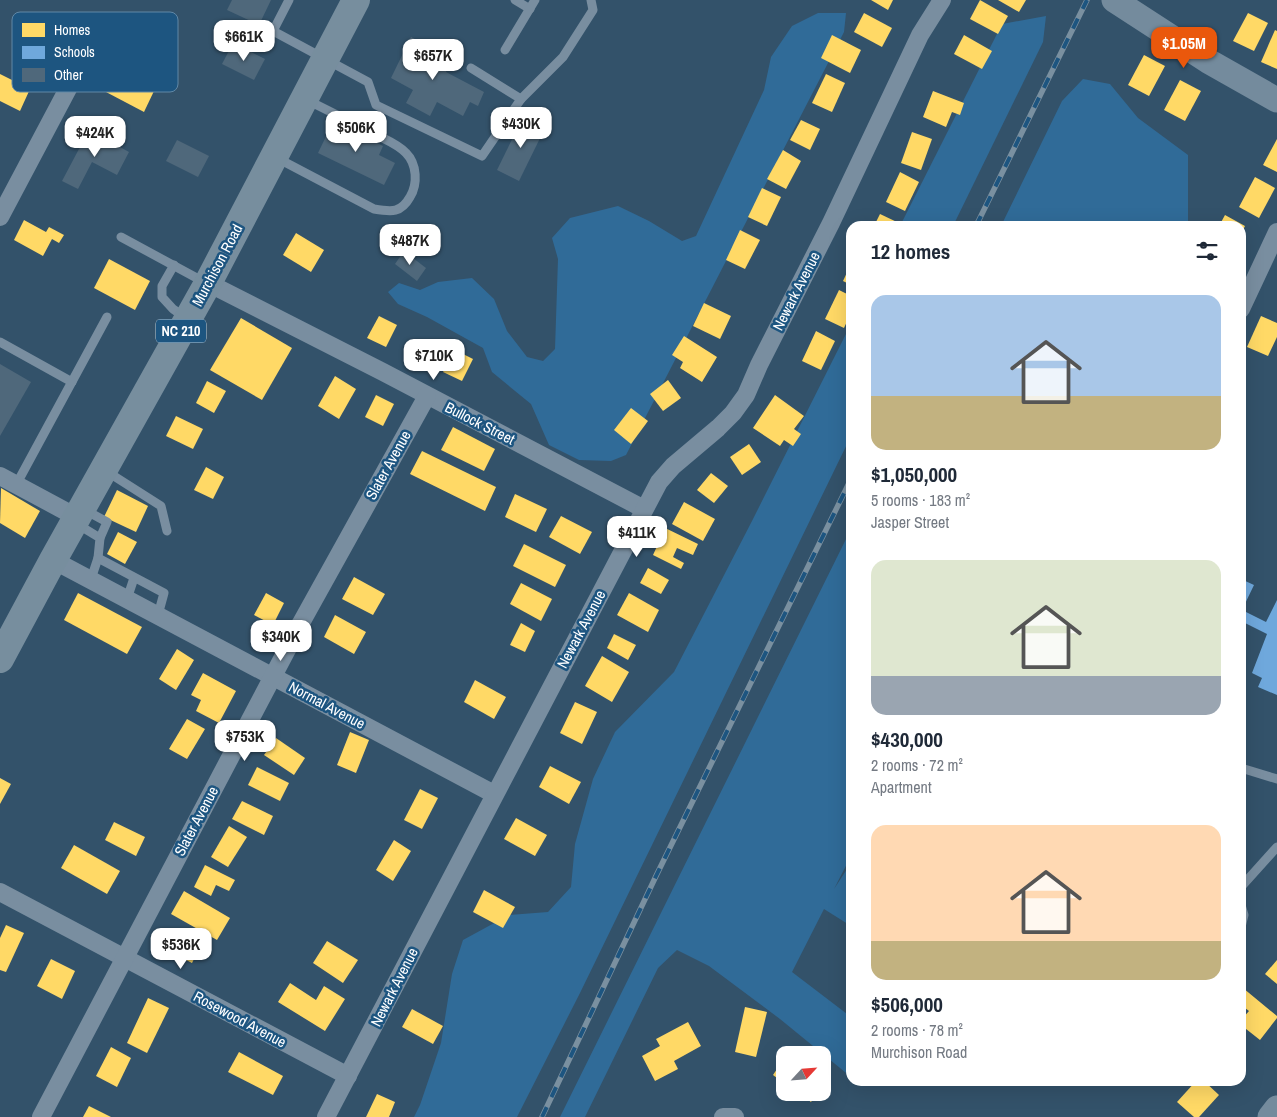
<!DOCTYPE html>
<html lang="en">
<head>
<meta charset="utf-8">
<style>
  body { margin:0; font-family:"Archivo Narrow",sans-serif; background:#f6f6f7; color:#1f2937; height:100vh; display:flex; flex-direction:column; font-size:19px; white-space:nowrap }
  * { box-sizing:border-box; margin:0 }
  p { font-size:16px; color:#747a83 }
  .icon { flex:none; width:28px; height:28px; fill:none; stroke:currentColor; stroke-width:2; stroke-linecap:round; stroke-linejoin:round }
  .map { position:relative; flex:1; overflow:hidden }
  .details { position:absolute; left:846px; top:221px; width:400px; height:865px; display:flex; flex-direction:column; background:#fff; border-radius:15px; box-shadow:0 5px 20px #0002 }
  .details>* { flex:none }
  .needle { width:32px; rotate:64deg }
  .tools { position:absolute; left:776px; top:1046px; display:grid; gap:10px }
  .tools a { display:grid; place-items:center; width:55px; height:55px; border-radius:10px; background:#fff; box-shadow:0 5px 20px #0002; font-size:25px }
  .price { position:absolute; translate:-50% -42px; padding:0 11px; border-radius:10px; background:#fff; color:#222; font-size:16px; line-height:32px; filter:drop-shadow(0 1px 2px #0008) }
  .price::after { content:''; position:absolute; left:50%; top:30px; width:15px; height:11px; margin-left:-8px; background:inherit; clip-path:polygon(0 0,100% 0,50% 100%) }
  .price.on { background:#ea580c; color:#fff }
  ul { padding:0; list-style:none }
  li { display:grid; align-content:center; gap:10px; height:265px; padding:0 25px }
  li span { display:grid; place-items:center; height:155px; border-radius:15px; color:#555 }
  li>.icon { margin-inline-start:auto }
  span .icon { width:90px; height:90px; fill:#fffc; stroke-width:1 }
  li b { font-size:21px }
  h2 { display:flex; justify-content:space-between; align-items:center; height:60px; padding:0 25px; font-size:21px }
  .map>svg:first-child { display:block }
  .green { fill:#306b98 }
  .homes { fill:#ffd966 }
  .schools { fill:#6fa8dc }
  .building { fill:#4f687b }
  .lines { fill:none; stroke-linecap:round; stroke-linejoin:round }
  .lane { stroke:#798ea0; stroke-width:9 }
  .street { stroke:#798ea0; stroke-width:18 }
  .secondary { stroke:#748b9d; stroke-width:25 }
  .primary { stroke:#778e9e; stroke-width:28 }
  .rail-casing { stroke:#7a90a0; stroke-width:5.5 }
  .rail { stroke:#1d5580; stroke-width:4; stroke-dasharray:11; stroke-linecap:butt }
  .labels { text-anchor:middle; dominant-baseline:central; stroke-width:5; stroke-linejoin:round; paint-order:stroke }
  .shield { fill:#1d5580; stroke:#bbccd9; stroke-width:1 }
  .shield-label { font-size:14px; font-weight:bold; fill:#fff }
  .street-label { font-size:15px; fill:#fff; stroke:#1d5580 }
  .key { fill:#1d5580; stroke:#6188a6; stroke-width:1 }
  .key-label { font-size:14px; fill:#fff }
</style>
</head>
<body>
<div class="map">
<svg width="1277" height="1117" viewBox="0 0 1277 1117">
  <rect width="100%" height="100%" fill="#33526a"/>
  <g class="green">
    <polygon points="818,13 846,13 844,32 626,455 611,461 579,460 549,445 531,404 492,372 483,348 427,317 398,304 388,292 399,283 420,290 438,282 472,278 494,299 507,331 527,357 543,361 555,349 558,259 552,238 570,218 618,206 649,221 682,241 696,236 764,90 771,57 792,26"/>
    <polygon points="1046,16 1043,42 953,226 900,226 1002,24"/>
    <polygon points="1083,79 1110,84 1138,118 1188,155 1188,226 1001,226 1062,101"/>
    <polygon points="851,324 851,436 580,993 517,1117 414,1117 420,1105 441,1043 452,974 463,940 509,915 548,912 571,887 575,844 593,779 615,732 674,672 752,521"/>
    <polygon points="851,529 851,856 834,889 851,863 851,926 824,909 792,972 851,1017 851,1077 780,1019 709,966 677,950 658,968 585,1117 560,1117"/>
  </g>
  <g class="homes">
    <polygon points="871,0 893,0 888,10"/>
    <polygon points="980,0 1008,16 998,34 970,19"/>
    <polygon points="998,0 1026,0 1019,12"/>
    <polygon points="864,13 892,28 882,47 854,32"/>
    <polygon points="1248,13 1268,23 1254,51 1233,41"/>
    <polygon points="1275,30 1277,31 1277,69 1261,62"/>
    <polygon points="832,35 861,50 850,73 821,58"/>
    <polygon points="964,35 992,51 982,69 954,54"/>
    <polygon points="1144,55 1165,66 1149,96 1128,85"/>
    <polygon points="116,72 154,91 144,112 106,92"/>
    <polygon points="0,74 30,89 20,111 0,101"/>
    <polygon points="826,74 845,83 832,112 812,103"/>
    <polygon points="1180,80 1201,91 1185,121 1164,110"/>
    <polygon points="933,91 964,103 960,115 952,112 946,127 923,117"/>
    <polygon points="801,120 820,129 810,150 790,140"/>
    <polygon points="912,132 932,139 921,170 901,163"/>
    <polygon points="1277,139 1277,172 1263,165"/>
    <polygon points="783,150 801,161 786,189 767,179"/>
    <polygon points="900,172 919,182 905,211 886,202"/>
    <polygon points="1255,177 1275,188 1259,218 1239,207"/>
    <polygon points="762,188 781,197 767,226 748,217"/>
    <polygon points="880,214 899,223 898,226 874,226"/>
    <polygon points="1225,215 1245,226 1241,234 1241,226 1219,226"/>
    <polygon points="24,220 46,232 49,227 64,235 59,243 52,239 43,256 14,240"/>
    <polygon points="740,230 760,240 745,269 726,260"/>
    <polygon points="296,233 324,250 311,272 283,255"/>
    <polygon points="109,259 150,281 135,310 94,288"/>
    <polygon points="851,264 851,285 843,281"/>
    <polygon points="839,290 851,296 851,313 844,328 825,319"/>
    <polygon points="704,303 731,316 720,339 693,326"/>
    <polygon points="379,316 397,325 386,347 367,338"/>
    <polygon points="1261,316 1277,323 1277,337 1268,356 1247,347"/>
    <polygon points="241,318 292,348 262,400 210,370"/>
    <polygon points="816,331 835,341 821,370 802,361"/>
    <polygon points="684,336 717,357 702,382 680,368 683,362 672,355"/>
    <polygon points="455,350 473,359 462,381 443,372"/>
    <polygon points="335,376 356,389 339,419 318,406"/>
    <polygon points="668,380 681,398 663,411 650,394"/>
    <polygon points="207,381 226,391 214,413 196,403"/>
    <polygon points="376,395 394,404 383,426 365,417"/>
    <polygon points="775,395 804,416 794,429 801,434 793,446 784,440 780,446 753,428"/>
    <polygon points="631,408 648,421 631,444 614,430"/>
    <polygon points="176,416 203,429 193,449 166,436"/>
    <polygon points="453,427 495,449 484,471 441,450"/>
    <polygon points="749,444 761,462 742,475 730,457"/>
    <polygon points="422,451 496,487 485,511 410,474"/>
    <polygon points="206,467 224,477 213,499 194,490"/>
    <polygon points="711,473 728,486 714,503 697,490"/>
    <polygon points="1,488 40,511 25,538 0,523"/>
    <polygon points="117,490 148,506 136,532 104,517"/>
    <polygon points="515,494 547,509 536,532 505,517"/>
    <polygon points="684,502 715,519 703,541 672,524"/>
    <polygon points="561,516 592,532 580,554 549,537"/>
    <polygon points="659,525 698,544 693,555 677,548 673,557 684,563 681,569 653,555 659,542 653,538"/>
    <polygon points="118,532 137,542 125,564 107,554"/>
    <polygon points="524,544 566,565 555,587 513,566"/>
    <polygon points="648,568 669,580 661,594 640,583"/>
    <polygon points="354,577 385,594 373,615 342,599"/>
    <polygon points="521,583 552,599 541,621 510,604"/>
    <polygon points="78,593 142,627 127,654 64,620"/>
    <polygon points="266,593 284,603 273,625 254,615"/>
    <polygon points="629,593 659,610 648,632 617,615"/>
    <polygon points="335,615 366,632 354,654 324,637"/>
    <polygon points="521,623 535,631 525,652 510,645"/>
    <polygon points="614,634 636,645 628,660 607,648"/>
    <polygon points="177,649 194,660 176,690 159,679"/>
    <polygon points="602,656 629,672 612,702 585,686"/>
    <polygon points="203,673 236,691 219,723 196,711 201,700 191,695"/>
    <polygon points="475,680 506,697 494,719 464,702"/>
    <polygon points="575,702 597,712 582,744 560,733"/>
    <polygon points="187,719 205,729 187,759 169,749"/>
    <polygon points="350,732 369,740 356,773 337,765"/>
    <polygon points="276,738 305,758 294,775 264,755"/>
    <polygon points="550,766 581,782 569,804 539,787"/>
    <polygon points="257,767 289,783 280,801 248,785"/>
    <polygon points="0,778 11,784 0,804"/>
    <polygon points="420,789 438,798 422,829 404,820"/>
    <polygon points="242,801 273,816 264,835 232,819"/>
    <polygon points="516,818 547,835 535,856 504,839"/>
    <polygon points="114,822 145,837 136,856 105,840"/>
    <polygon points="229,826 247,837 228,867 211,857"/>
    <polygon points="394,840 411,851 393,881 376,870"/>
    <polygon points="74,845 120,871 107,894 61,868"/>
    <polygon points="205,865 235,880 229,891 216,885 211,896 194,887"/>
    <polygon points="484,890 515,907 503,928 473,912"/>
    <polygon points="184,891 230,918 217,940 171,914"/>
    <polygon points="6,925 24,933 6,972 0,970 0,938"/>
    <polygon points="170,929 201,945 192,963 161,947"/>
    <polygon points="327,941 358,960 343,983 313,963"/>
    <polygon points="51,959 75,971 62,999 37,986"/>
    <polygon points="1277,960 1277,984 1265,974"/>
    <polygon points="290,983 316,1000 324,986 345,999 325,1031 278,1002"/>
    <polygon points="1243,988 1277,1016 1277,1018 1260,1040 1241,1025 1241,1020 1249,1011 1241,1005"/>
    <polygon points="148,998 169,1008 147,1053 127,1043"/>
    <polygon points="745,1007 767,1012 756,1057 735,1052"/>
    <polygon points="412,1009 443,1026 433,1044 402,1027"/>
    <polygon points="688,1022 701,1046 674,1061 678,1069 655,1081 642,1056 660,1046 656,1039"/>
    <polygon points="111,1047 131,1058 117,1087 96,1076"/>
    <polygon points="239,1052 283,1076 273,1095 228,1072"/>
    <polygon points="785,1057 785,1084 773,1075"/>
    <polygon points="1196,1081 1204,1081 1219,1095 1199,1117 1194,1117 1177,1102"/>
    <polygon points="798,1092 817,1092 811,1102"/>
    <polygon points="377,1094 395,1102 389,1117 366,1117"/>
    <polygon points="89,1106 111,1117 83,1117"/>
  </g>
  <polygon class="schools" points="1241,579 1254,585 1242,610 1266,622 1277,600 1277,695 1258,687 1262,678 1252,673 1267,634 1241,621"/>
  <g class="building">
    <polygon points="232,0 271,0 259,25 227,10"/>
    <polygon points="411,37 449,57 446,72 484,92 478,106 470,102 463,116 437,102 430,116 406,103 413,90 391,78"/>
    <polygon points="233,43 265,59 254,80 222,64"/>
    <polygon points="523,117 545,128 519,181 497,170"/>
    <polygon points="333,122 383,146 379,155 395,163 384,185 318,153"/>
    <polygon points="89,130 129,152 117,175 92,162 78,189 62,181"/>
    <polygon points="177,140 209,156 198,177 166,161"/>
    <polygon points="404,251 426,268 417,281 395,264"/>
    <polygon points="0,364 31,382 0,436"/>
  </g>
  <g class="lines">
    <g class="lane">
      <polyline points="289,0 273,31 368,82 376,105 482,156 521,99 471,68"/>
      <polyline points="515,0 530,9"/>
      <polyline points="505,50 535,0"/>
      <polyline points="521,99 563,57 593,10 591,0"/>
      <path d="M 277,158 L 374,209 C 392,212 401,213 410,197 C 418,184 417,164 406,153 C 398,144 384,139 373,133 C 351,122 329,111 307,100"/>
      <polyline points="121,237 206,283"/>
      <polyline points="174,265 162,286 162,297 173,309 186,318"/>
      <polyline points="0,342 72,382"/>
      <polyline points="106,471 161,506 167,531"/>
      <polyline points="16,485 107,317"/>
      <polyline points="85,510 107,522 100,538"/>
      <polyline points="77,524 100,538 98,558"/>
      <polyline points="91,579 98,558 164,593 158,615"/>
      <polyline points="127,599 134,578"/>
      <polyline points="1241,768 1277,779"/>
      <polyline points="1241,887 1277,847"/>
      <polyline points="1241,905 1244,915 1241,927"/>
    </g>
    <g class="street">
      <polyline points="0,217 89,49"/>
      <polyline points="208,283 383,372 644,509"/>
      <polyline points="1241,309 1277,232"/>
      <polyline points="0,476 67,512 80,514"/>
      <polyline points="53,560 494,794"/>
      <polyline points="0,892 348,1076"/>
      <polyline points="41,1117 301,623 427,396"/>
      <polyline points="326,1117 659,482 673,466 718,428 733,413 746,395 759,365 831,223 920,35 942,0"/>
      <polyline points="723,1117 735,1117"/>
    </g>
    <g class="secondary">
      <polyline points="1114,0 1208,61 1277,100"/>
      <polyline points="1270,1117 1277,1108"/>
    </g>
    <polyline class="primary" points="0,659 53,560 208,283 356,0"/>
    <defs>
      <g id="rail">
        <polyline points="976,226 1087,0"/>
        <polyline points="542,1117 656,876 851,479"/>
      </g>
    </defs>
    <use href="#rail" class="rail-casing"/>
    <use href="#rail" class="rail"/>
  </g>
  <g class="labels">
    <rect class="shield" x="156" y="319.5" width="50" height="23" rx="4"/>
    <g class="shield-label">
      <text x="181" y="331">NC 210</text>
    </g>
    <g class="street-label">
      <text transform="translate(217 265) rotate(-62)">Murchison Road</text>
      <text transform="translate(796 291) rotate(-63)">Newark Avenue</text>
      <text transform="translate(480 423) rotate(27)">Bullock Street</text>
      <text transform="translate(388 465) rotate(-61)">Slater Avenue</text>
      <text transform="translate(581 629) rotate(-62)">Newark Avenue</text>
      <text transform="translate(327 705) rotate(28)">Normal Avenue</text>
      <text transform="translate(196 821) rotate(-62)">Slater Avenue</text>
      <text transform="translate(394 987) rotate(-63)">Newark Avenue</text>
      <text transform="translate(240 1019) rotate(28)">Rosewood Avenue</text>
    </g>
  </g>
  <rect x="12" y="12" width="166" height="80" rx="8" class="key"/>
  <rect x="22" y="23" width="23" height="14" fill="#ffd966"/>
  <rect x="22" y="46" width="23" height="13" fill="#6fa8dc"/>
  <rect x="22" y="68" width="23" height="14" fill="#4f687b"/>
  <g class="key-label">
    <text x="54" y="35">Homes</text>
    <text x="54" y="57">Schools</text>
    <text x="54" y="80">Other</text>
  </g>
</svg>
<div class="tools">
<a><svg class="needle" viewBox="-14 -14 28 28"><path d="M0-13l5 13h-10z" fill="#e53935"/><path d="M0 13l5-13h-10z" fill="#747a83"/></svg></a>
</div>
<b class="price" style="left:244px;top:62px">$661K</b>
<b class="price on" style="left:1184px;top:69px">$1.05M</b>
<b class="price" style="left:433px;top:81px">$657K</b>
<b class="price" style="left:521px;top:149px">$430K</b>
<b class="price" style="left:356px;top:153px">$506K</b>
<b class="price" style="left:95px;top:158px">$424K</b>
<b class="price" style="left:410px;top:266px">$487K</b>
<b class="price" style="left:434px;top:381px">$710K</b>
<b class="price" style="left:637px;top:558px">$411K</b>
<b class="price" style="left:281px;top:662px">$340K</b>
<b class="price" style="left:245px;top:762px">$753K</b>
<b class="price" style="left:181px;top:970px">$536K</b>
<section class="details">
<h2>12 homes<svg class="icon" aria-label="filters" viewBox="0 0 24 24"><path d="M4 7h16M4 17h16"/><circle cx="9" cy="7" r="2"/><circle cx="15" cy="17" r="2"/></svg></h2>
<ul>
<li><span style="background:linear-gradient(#a9c7e8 65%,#c2b280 0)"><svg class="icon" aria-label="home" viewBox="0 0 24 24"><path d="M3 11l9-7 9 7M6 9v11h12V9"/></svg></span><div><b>$1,050,000</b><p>5 rooms · 183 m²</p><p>Jasper Street</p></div></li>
<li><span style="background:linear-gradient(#dfe7d0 75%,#9aa5b1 0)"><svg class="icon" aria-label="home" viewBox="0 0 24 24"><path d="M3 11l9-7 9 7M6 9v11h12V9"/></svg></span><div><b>$430,000</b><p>2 rooms · 72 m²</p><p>Apartment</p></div></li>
<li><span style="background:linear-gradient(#ffd9b3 75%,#c2b280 0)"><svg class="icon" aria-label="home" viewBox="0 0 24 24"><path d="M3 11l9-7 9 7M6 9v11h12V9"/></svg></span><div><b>$506,000</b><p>2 rooms · 78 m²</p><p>Murchison Road</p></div></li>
</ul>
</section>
</div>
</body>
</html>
